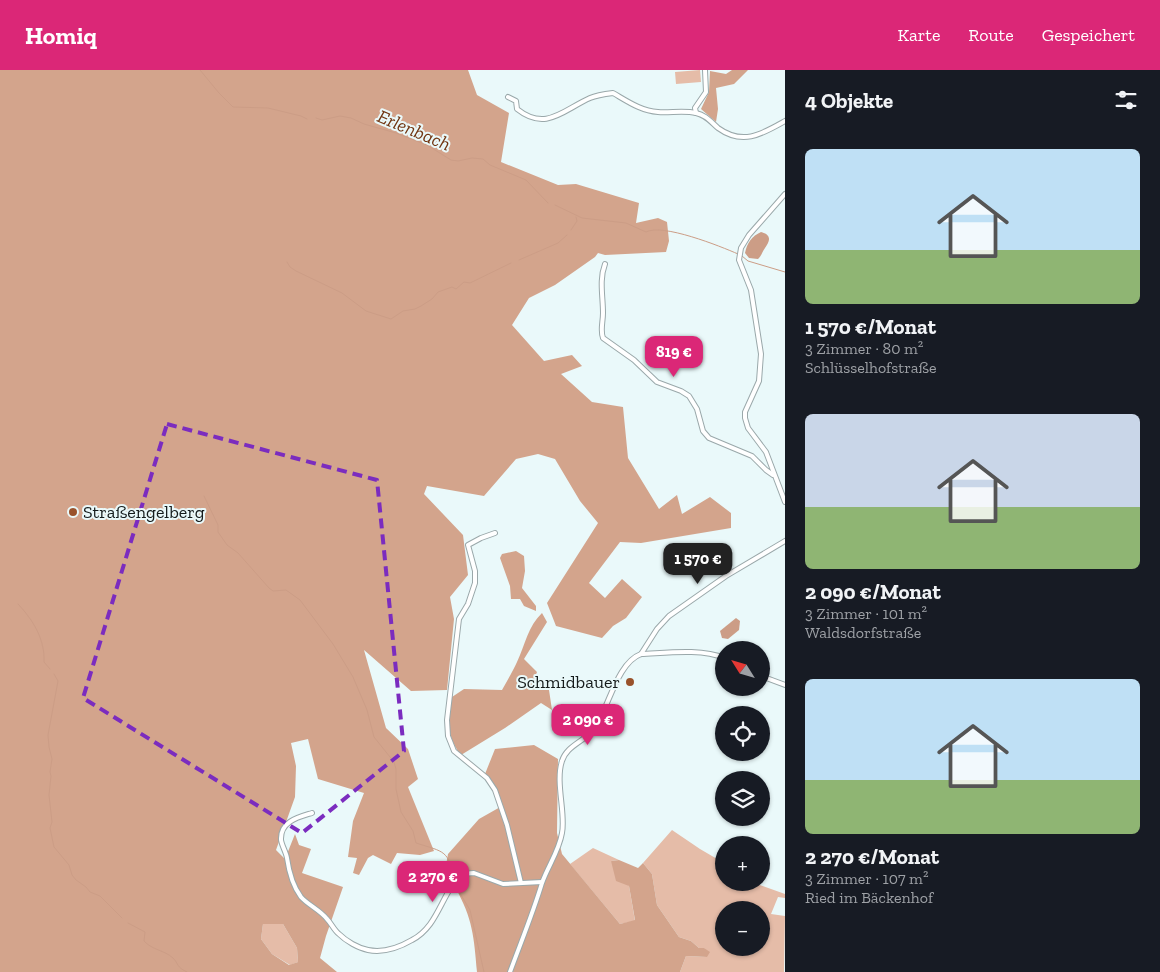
<!DOCTYPE html>
<html lang="de">
<head>
<meta charset="utf-8">
<style>
  body { margin:0; font-family:"Zilla Slab",serif; background:#20242c; color:#f1f3f6; height:100vh; display:flex; flex-direction:column; font-size:19px; white-space:nowrap }
  * { box-sizing:border-box; margin:0 }
  p { font-size:16px; color:#9ea1a6 }
  .icon { flex:none; width:28px; height:28px; fill:none; stroke:currentColor; stroke-width:2; stroke-linecap:round; stroke-linejoin:round }
  .map { position:relative; flex:1; overflow:hidden }
  .details { display:flex; flex-direction:column; background:#171b24; width:375px }
  .details>* { flex:none }
  .needle { width:32px; rotate:307deg }
  .fabs { position:absolute; left:715px; top:571px; display:grid; gap:10px }
  .fabs a { display:grid; place-items:center; width:55px; height:55px; border-radius:50%; background:#171b24; box-shadow:0 1px 4px #0004; font-size:25px }
  .price { position:absolute; translate:-50% -42px; padding:0 11px; border-radius:10px; background:#db2777; color:#fff; font-size:16px; line-height:32px; filter:drop-shadow(0 1px 2px #0008) }
  .price::after { content:''; position:absolute; left:50%; top:30px; width:15px; height:11px; margin-left:-8px; background:inherit; clip-path:polygon(0 0,100% 0,50% 100%) }
  .price.active { background:#222; color:#fff }
  ul { padding:0; list-style:none }
  li { display:grid; align-content:center; gap:10px; height:265px; padding:0 20px }
  li span { display:grid; place-items:center; height:155px; border-radius:8px; color:#555 }
  li>.icon { margin-inline-start:auto }
  span .icon { width:90px; height:90px; fill:#fffc; stroke-width:1 }
  li b { font-size:21px }
  h2 { display:flex; justify-content:space-between; align-items:center; height:60px; padding:0 20px; font-size:21px }
  header { display:flex; align-items:center; gap:30px; box-sizing:border-box; height:70px; padding:0 25px; background:#db2777; color:#fff }
  header strong { font-size:24px }
  nav { display:flex; gap:28px; margin-inline-start:auto; font-size:18px }
  main { display:flex; flex:1; min-height:0 }
  .map>svg:first-child { display:block }
  .green { fill:#e5bca8; fill-rule:evenodd }
  .forest { fill:#d3a48c; fill-rule:evenodd }
  .water { fill:#cc9d86 }
  .lines { fill:none; stroke-linecap:round; stroke-linejoin:round }
  .stream { stroke:#cc9d86; stroke-width:1 }
  .street-casing { stroke:#9aa8aa; stroke-width:6 }
  .street { stroke:#fff; stroke-width:4 }
  .marked { fill:none; stroke:#7b2cbf; stroke-width:4; stroke-dasharray:10 6; stroke-linejoin:round }
  .poi-dot { fill:#99522b; stroke:#eaf9fa; stroke-width:2 }
  .labels { text-anchor:middle; dominant-baseline:central; stroke-width:4; stroke-linejoin:round; paint-order:stroke }
  .poi-label { font-size:18px; fill:#151b1b; stroke:#eaf9fa; text-anchor:start }
  .water-label { font-size:19px; font-style:italic; fill:#713612; stroke:#eaf9fa }
</style>
</head>
<body>
<header>
<strong>Homiq</strong>
<nav><a>Karte</a><a>Route</a><a>Gespeichert</a></nav>
</header>
<main>
<div class="map">
<svg width="785" height="902" viewBox="0 0 785 902">
  <rect width="100%" height="100%" fill="#eaf9fa"/>
  <g class="green">
    <polygon points="700,0 701,12 676,14 675,2"/>
    <path d="M 672,760 L 700,779 L 724,793 L 724,812 L 754,813 L 785,824 L 785,828 L 778,827 L 771,844 L 785,846 L 784,902 L 680,902 L 686,886 L 707,887 L 704,878 L 699,878 L 691,871 L 679,867 L 657,835 L 652,804 L 643,793 ZM 724,840 L 761,840 L 761,878 L 724,878 Z"/>
    <polygon points="593,778 619,790 611,791 629,816 635,851 620,854 570,794"/>
    <polygon points="263,854 283,854 297,878 298,892 290,895 272,884 261,869"/>
  </g>
  <g class="forest">
    <path d="M 0,0 L 468,0 L 477,25 L 509,43 L 501,92 L 558,115 L 576,114 L 639,133 L 636,153 L 658,148 L 667,152 L 669,171 L 666,182 L 605,185 L 598,183 L 595,187 L 555,215 L 529,228 L 512,255 L 544,291 L 572,285 L 582,296 L 561,304 L 592,332 L 623,337 L 628,388 L 659,439 L 677,425 L 682,444 L 710,427 L 731,443 L 731,458 L 641,473 L 620,472 L 589,513 L 605,528 L 622,509 L 642,527 L 626,548 L 613,556 L 602,568 L 556,556 L 547,533 L 598,453 L 580,431 L 555,389 L 538,384 L 516,389 L 484,426 L 427,416 L 424,424 L 463,465 L 468,505 L 450,527 L 454,549 L 447,620 L 411,621 L 364,580 L 386,658 L 408,679 L 418,709 L 408,717 L 434,781 L 420,785 L 397,783 L 391,794 L 373,785 L 368,788 L 359,805 L 353,803 L 357,788 L 348,787 L 353,751 L 364,723 L 318,709 L 308,669 L 291,673 L 296,696 L 295,727 L 276,780 L 285,789 L 295,764 L 299,775 L 311,779 L 302,803 L 343,817 L 326,866 L 320,888 L 337,902 L 0,902 ZM 263,854 L 283,854 L 297,878 L 298,892 L 289,895 L 272,884 L 261,869 Z"/>
    <polygon points="732,0 748,0 734,14 716,18 718,39 716,52 701,39 709,22 710,1 726,4"/>
    <polygon points="516,481 524,486 525,501 522,518 536,536 536,541 524,536 520,529 511,529 510,516 500,488 502,484"/>
    <path d="M 542,543 L 547,552 L 524,589 L 537,602 L 535,607 L 549,620 L 552,640 L 541,633 L 505,658 L 461,685 C 446,666 448,650 452,627 L 464,619 L 502,620 C 507,611 513,601 517,592 C 525,575 528,556 542,543 Z"/>
    <path d="M 534,675 L 558,689 L 557,763 L 562,784 L 620,854 L 635,850 L 629,816 L 616,811 L 611,791 L 619,790 L 638,798 L 643,793 L 652,804 L 657,835 L 679,867 L 691,871 L 699,878 L 704,878 L 710,882 L 707,887 L 686,886 L 680,902 L 477,902 C 474,867 473,849 455,817 L 450,817 L 443,812 L 448,784 L 479,749 L 502,736 L 493,714 L 485,704 L 495,679 Z"/>
  </g>
  <g class="water">
    <path d="M 761,162 C 772,165 770,171 765,178 C 762,182 762,185 758,189 L 749,188 L 745,183 C 747,173 752,166 761,162 Z"/>
    <polygon points="736,548 740,551 739,560 728,569 722,568 720,561"/>
  </g>
  <g class="lines">
    <g class="stream">
      <polyline points="200,0 219,23 233,37 268,38 301,46 307,49"/>
      <polyline points="316,48 322,50 340,46 351,48 364,54 396,63 427,75 451,90 458,91 472,88 483,89 490,95 526,110 548,133"/>
      <path d="M 555,135 L 582,148 L 626,153 L 646,162 C 662,153 720,176 738,184"/>
      <polyline points="571,160 577,151 576,147"/>
      <polyline points="742,186 748,191 785,202"/>
      <polyline points="519,190 558,173 567,165"/>
      <polyline points="287,192 290,197 296,201 342,223 366,241 391,249 403,241 415,239 421,236 432,229 438,222 452,217 456,219 464,212 470,213 511,193"/>
      <path d="M 204,426 L 218,455 L 218,462 L 227,475 L 238,483 L 269,518 L 273,521 L 286,520 L 300,530 L 333,574 L 353,607 L 367,640 L 374,667 L 394,692 L 396,699 L 396,719 L 401,742 L 413,761 L 416,773 C 444,782 450,780 453,811"/>
      <path d="M 18,534 C 33,550 45,569 44,592 L 50,599"/>
      <polyline points="54,604 58,611 48,665 49,677 52,689 50,702 51,706 49,725 52,752 50,758 54,777 69,795 72,805 76,810 86,817 90,822 100,826 122,848"/>
      <polyline points="455,815 470,840 484,902"/>
      <path d="M 128,853 L 145,862 L 144,871 C 152,880 164,880 173,888 C 179,894 176,897 187,902"/>
    </g>
    <defs>
      <g id="street">
        <path d="M 508,27 L 516,31 L 517,39 C 546,62 563,40 590,28 C 597,25 605,24 613,23 C 627,31 641,41 658,42 C 670,43 684,40 696,43 C 706,45 711,52 718,58 C 743,76 762,64 785,51"/>
        <polyline points="696,43 695,38 706,22 705,0"/>
        <polyline points="785,124 749,165 741,178 739,190 751,220 761,284 759,311 745,342 745,348 748,358 766,382 785,432"/>
        <path d="M 605,194 C 599,210 603,226 603,243 C 603,252 600,260 603,268 L 634,290 L 657,312 L 681,321 L 689,326 L 697,339 L 703,361 L 709,368 L 752,386 L 766,400 L 773,405"/>
        <polyline points="495,463 481,468 468,475 475,501 475,513 468,534 459,549 447,650 448,666 454,681 487,708 495,720 507,755 521,813"/>
        <polyline points="641,584 657,559 669,546 726,506 785,471"/>
        <polyline points="761,606 785,615"/>
        <path d="M 312,743 C 299,747 280,751 281,770 C 282,776 286,782 287,788 C 289,802 292,815 301,827 C 308,835 320,840 327,849 C 331,853 334,860 339,864 C 346,871 358,878 368,880 C 383,883 400,877 412,870 C 439,856 441,823 462,804 L 474,803 L 503,814 L 542,812"/>
        <path d="M 510,902 C 521,872 533,843 542,813 C 548,796 559,781 562,763 C 566,744 555,712 562,691 C 566,678 578,674 588,665 C 592,661 596,655 599,650 C 610,631 619,592 641,584 C 665,583 702,578 724,588"/>
      </g>
    </defs>
    <use href="#street" class="street-casing"/>
    <use href="#street" class="street"/>
  </g>
  <path class="marked" d="M 167,354 L 377,410 L 404,681 L 302,763 L 83,628 Z"/>
  <g class="poi-dot">
    <circle cx="73" cy="442" r="5"/>
    <circle cx="630" cy="612" r="5"/>
  </g>
  <g class="labels">
    <g class="poi-label">
      <text x="83" y="442">Straßengelberg</text>
      <text x="620" y="612" text-anchor="end">Schmidbauer</text>
    </g>
    <g class="water-label">
      <text transform="translate(414 60) rotate(23)">Erlenbach</text>
    </g>
  </g>
</svg>
<div class="fabs">
<a><svg class="needle" viewBox="-14 -14 28 28"><path d="M0-13l5 13h-10z" fill="#e53935"/><path d="M0 13l5-13h-10z" fill="#9ea1a6"/></svg></a>
<a><svg class="icon" aria-label="locate" viewBox="0 0 24 24"><circle cx="12" cy="12" r="6"/><path d="M12 2v4M12 18v4M2 12h4M18 12h4"/></svg></a>
<a><svg class="icon" aria-label="layers" viewBox="0 0 24 24"><path d="M12 4l9 5-9 5-9-5zM3 14l9 5 9-5"/></svg></a>
<a>+</a>
<a>−</a>
</div>
<b class="price" style="left:674px;top:308px">819 €</b>
<b class="price active" style="left:698px;top:515px">1 570 €</b>
<b class="price" style="left:588px;top:676px">2 090 €</b>
<b class="price" style="left:433px;top:833px">2 270 €</b>
</div>
<section class="details">
<h2>4 Objekte<svg class="icon" aria-label="filters" viewBox="0 0 24 24"><path d="M4 7h16M4 17h16"/><circle cx="9" cy="7" r="2"/><circle cx="15" cy="17" r="2"/></svg></h2>
<ul>
<li><span style="background:linear-gradient(#bfe0f5 65%,#8fb573 0)"><svg class="icon" aria-label="home" viewBox="0 0 24 24"><path d="M3 11l9-7 9 7M6 9v11h12V9"/></svg></span><div><b>1 570 €/Monat</b><p>3 Zimmer · 80 m²</p><p>Schlüsselhofstraße</p></div></li>
<li><span style="background:linear-gradient(#c9d6e8 60%,#8fb573 0)"><svg class="icon" aria-label="home" viewBox="0 0 24 24"><path d="M3 11l9-7 9 7M6 9v11h12V9"/></svg></span><div><b>2 090 €/Monat</b><p>3 Zimmer · 101 m²</p><p>Waldsdorfstraße</p></div></li>
<li><span style="background:linear-gradient(#bfe0f5 65%,#8fb573 0)"><svg class="icon" aria-label="home" viewBox="0 0 24 24"><path d="M3 11l9-7 9 7M6 9v11h12V9"/></svg></span><div><b>2 270 €/Monat</b><p>3 Zimmer · 107 m²</p><p>Ried im Bäckenhof</p></div></li>
</ul>
</section>
</main>
</body>
</html>
